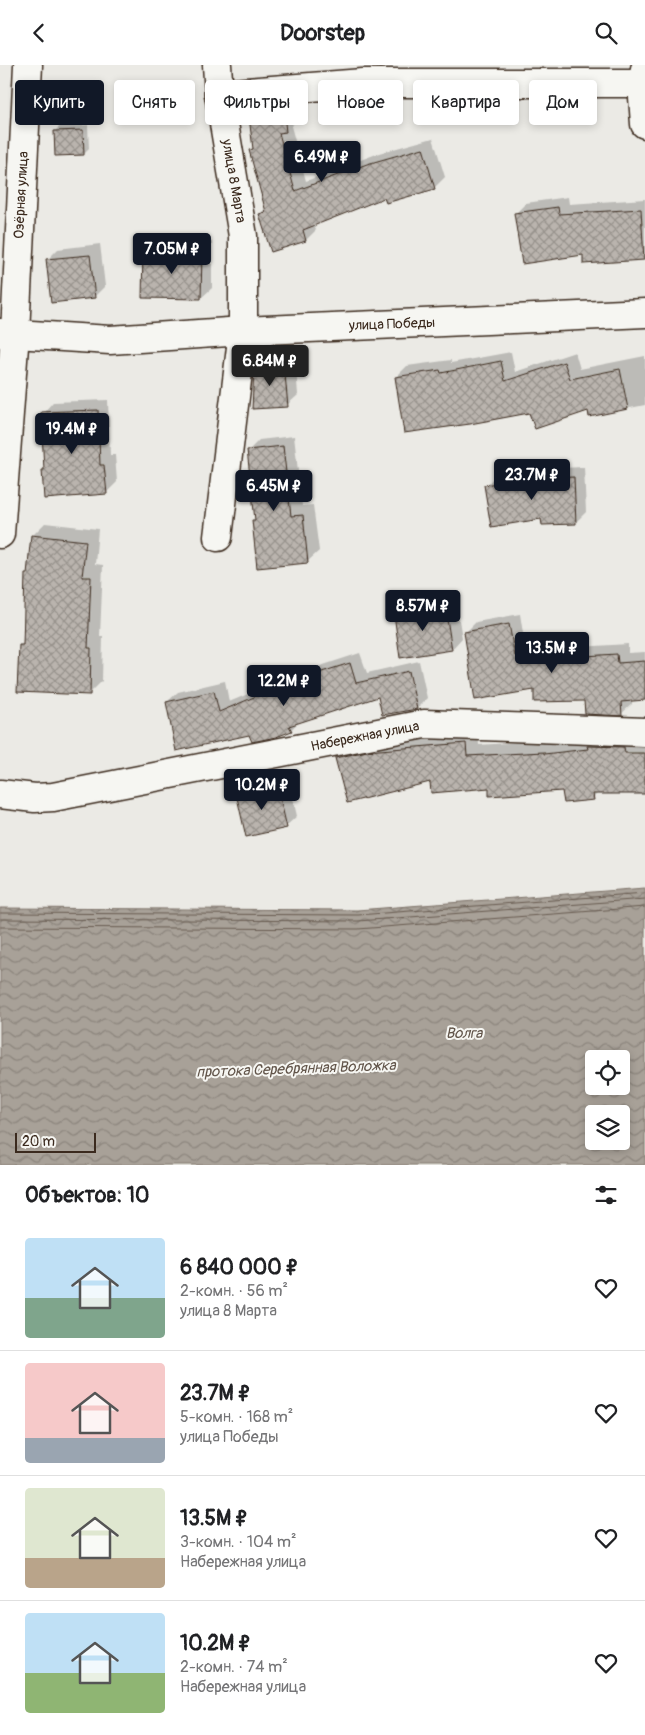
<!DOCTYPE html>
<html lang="ru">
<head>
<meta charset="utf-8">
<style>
  body { margin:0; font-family:Pangolin,sans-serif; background:#f6f6f6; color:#202124; height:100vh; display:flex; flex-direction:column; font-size:19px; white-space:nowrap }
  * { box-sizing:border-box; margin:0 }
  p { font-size:16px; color:#757577 }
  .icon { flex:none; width:28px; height:28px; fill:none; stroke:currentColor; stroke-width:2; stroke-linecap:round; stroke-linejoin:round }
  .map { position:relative; height:1100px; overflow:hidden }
  .details { display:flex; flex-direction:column; background:#fff; flex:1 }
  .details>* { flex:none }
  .banner { position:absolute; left:15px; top:15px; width:615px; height:45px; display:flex; gap:10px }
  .controls { position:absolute; left:585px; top:985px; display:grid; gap:10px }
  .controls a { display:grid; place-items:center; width:45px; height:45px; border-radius:5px; background:#fff; box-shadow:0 2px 8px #0003; font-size:25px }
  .scale { position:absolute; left:15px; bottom:12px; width:81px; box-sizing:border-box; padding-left:5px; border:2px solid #3b2a1e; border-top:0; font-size:14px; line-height:18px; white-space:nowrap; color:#3b2a1e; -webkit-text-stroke:4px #f6f6f2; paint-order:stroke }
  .price { position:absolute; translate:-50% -42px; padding:0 11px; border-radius:5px; background:#111827; color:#fff; font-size:16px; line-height:32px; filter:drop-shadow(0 1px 2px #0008) }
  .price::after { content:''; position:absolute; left:50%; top:30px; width:15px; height:11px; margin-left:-8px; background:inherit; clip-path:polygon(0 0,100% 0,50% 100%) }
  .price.current { background:#222; color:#fff }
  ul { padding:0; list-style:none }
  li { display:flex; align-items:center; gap:15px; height:125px; padding:0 25px }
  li+li { border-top:1px solid #e0e0e0 }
  li span { display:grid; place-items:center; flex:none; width:140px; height:100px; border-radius:5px; color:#555 }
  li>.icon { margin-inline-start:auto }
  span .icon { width:60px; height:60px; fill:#fffc; stroke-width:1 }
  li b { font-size:21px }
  h2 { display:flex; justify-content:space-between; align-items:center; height:60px; padding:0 25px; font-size:21px }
  .chip { padding:0 18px; border-radius:5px; background:#fff; box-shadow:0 2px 8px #0003; font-size:18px; line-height:45px }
  .chip.current { background:#111827; color:#fff }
  header { display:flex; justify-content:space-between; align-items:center; height:65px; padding:0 25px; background:#fff; font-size:22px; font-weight:800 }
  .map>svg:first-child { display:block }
  .water { fill:url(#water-waves); stroke:#7c7167; fill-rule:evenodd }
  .shadow { fill:#0003 }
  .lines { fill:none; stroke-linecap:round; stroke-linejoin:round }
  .shore { stroke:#675a4f; stroke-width:1 }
  .building { fill:url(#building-cross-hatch); stroke:#3b2a1e }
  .minor-casing { stroke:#3b2a1e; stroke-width:31 }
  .major-casing { stroke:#3b2a1e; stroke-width:31 }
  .minor { stroke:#f6f6f2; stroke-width:28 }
  .major { stroke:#f6f6f2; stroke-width:28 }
  .labels { text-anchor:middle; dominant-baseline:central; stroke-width:4; stroke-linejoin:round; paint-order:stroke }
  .street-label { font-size:14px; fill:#3b2a1e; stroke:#f6f6f2 }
  .water-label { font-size:15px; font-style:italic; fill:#615449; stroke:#f6f6f2 }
</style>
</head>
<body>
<header><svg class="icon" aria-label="back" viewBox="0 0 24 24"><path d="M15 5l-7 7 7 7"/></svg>Doorstep<svg class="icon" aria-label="search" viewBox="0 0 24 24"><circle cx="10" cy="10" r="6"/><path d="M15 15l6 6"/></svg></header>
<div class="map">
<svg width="645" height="1100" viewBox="0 0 645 1100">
  <defs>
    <pattern id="water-waves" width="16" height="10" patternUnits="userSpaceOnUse" patternTransform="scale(1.25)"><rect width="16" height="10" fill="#a8a198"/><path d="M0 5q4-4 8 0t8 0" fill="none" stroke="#8a837b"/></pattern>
    <pattern id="building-cross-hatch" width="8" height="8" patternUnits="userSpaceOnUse" patternTransform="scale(1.25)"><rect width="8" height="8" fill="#bab4ae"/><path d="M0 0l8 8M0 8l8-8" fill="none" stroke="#98938d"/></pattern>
  </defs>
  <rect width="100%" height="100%" fill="#ebeae5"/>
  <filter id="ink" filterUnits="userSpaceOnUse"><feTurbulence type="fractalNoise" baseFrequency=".02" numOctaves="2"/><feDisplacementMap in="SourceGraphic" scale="10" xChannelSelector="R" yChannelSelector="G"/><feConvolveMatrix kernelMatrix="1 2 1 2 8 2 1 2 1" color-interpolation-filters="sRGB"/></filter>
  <g filter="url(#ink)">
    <path class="water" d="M 645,823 L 645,1100 L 0,1100 L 0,843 L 357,845 ZM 594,994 L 621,994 L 621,1021 L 594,1021 ZM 594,1049 L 621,1049 L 621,1076 L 594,1076 Z"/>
    <g class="shadow">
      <polygon points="293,30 297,55 291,61 306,116 379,88 433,73 445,112 434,123 385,132 314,159 316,165 306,175 260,149 266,143 250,86 254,82 249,45 260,34"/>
      <polygon points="88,60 89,84 84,89 55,66 60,61"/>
      <polygon points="568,132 569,139 645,134 645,192 643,194 584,189 515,149 526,138"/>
      <polygon points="155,176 212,177 212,223 201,233 144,187"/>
      <polygon points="100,179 105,221 94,232 47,195 58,184"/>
      <polygon points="511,287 515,307 575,287 580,304 645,291 645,340 590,351 589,345 530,347 396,312 407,301 451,295 451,298"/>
      <polygon points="295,288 298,330 287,340 256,303 266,292"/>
      <polygon points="108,335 110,390 115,390 117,417 106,428 43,405 45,403 43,348 53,337"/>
      <polygon points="294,371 302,441 313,440 319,486 308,496 258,502 253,456 256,453 248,386 259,375"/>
      <polygon points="584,402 586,447 575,458 542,453 486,421 496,410 537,404"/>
      <polygon points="45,458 98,464 95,499 103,500 100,571 103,571 102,616 89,629 20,581 24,577 32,471"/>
      <polygon points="455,531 462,573 452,584 395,550 406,539"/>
      <polygon points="520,549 525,581 579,580 579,582 628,579 628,588 645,587 645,634 632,635 632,639 621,649 585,634 535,624 466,567 476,557"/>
      <polygon points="360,588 367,608 419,596 427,633 417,643 379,630 299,656 291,665 250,668 167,637 178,627 225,616 229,637 299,608"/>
      <polygon points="478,667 479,680 556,675 556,678 573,676 645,676 645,728 599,727 593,733 563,725 490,722 432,715 337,693 349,681"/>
      <polygon points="287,709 297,751 286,761 237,728 248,718"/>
    </g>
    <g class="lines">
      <g class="shore">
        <polyline points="0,848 358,850 645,828"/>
        <polyline points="0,854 358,856 645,834"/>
        <polyline points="0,862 358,864 645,842"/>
      </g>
    </g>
    <g class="building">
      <polygon points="283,40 286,67 279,68 295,126 367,99 423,83 435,124 386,138 384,133 303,165 306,176 271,187 259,149 266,147 249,85 253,84 248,44"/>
      <polygon points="83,65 84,90 55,91 54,66"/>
      <polygon points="558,142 559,149 641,144 644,195 583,199 583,190 522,199 514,148"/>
      <polygon points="143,186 202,187 201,234 142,233"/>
      <polygon points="90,190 95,233 51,238 46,194"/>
      <polygon points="501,296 505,316 564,297 570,314 620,304 628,344 589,352 588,346 535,364 529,348 470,359 404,368 395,312 440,305 441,308"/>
      <polygon points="284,298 288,342 252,344 254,302"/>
      <polygon points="98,345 100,400 104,400 107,429 44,434 42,405 44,405 41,347"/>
      <polygon points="283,381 291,451 303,450 308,498 257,503 252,455 255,455 247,385"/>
      <polygon points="574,412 576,459 542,460 541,454 491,462 484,420 525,414"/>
      <polygon points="31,470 86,476 82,512 91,512 88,583 91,583 90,630 17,627 19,580 23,580 25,509 27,509"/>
      <polygon points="445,541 452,585 400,593 394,549"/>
      <polygon points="509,559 515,591 569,590 569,592 617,589 618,598 645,596 645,635 621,637 622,651 585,649 584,636 534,637 534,625 475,635 464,567"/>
      <polygon points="350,598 356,618 409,606 417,644 382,650 378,632 289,661 292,666 276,672 252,677 249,670 176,686 166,637 214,626 219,647 287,618"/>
      <polygon points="466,678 467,691 544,687 544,689 588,684 587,681 624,682 625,688 645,688 645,729 593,729 594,735 564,738 562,726 489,731 489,723 431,728 430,717 347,738 335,693 367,686"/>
      <polygon points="277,719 287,763 246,772 236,728"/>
    </g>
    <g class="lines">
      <defs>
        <g id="minor">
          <polyline points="217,0 219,29 243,171 243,266 218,472"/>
          <polyline points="645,4 642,18 645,59"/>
          <polyline points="219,29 363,18 642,18"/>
          <polyline points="0,469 15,268 28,0"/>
          <polyline points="0,729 35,733 53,732 424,659 645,667"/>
        </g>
        <polyline id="major" points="0,268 110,275 243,266 645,248"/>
      </defs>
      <use href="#minor" class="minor-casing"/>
      <use href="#major" class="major-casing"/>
      <use href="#minor" class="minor"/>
      <use href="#major" class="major"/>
    </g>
  </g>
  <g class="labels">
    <g class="street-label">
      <text transform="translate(234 116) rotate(80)">улица 8 Марта</text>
      <text transform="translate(21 130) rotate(-87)">Озёрная улица</text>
      <text transform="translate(392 259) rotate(-2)">улица Победы</text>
      <text transform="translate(365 671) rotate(-11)">Набережная улица</text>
    </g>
    <g class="water-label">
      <text x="464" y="968">Волга</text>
      <text transform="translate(296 1004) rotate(-2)">протока Серебрянная Воложка</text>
    </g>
  </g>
</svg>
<div class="controls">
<a><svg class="icon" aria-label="locate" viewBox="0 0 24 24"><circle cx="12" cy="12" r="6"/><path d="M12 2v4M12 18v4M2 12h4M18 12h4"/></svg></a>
<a><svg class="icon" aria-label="layers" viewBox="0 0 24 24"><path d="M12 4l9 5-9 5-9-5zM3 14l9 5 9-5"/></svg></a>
</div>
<div class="scale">20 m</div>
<b class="price" style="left:322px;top:118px">6.49M ₽</b>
<b class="price" style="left:172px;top:210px">7.05M ₽</b>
<b class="price current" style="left:270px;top:322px">6.84M ₽</b>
<b class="price" style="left:72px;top:390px">19.4M ₽</b>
<b class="price" style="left:532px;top:436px">23.7M ₽</b>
<b class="price" style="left:274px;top:447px">6.45M ₽</b>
<b class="price" style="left:423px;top:567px">8.57M ₽</b>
<b class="price" style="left:552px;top:609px">13.5M ₽</b>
<b class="price" style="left:284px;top:642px">12.2M ₽</b>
<b class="price" style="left:262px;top:746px">10.2M ₽</b>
<div class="banner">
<a class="chip current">Купить</a>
<a class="chip">Снять</a>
<a class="chip">Фильтры</a>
<a class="chip">Новое</a>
<a class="chip">Квартира</a>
<a class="chip">Дом</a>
</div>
</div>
<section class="details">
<h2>Объектов: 10<svg class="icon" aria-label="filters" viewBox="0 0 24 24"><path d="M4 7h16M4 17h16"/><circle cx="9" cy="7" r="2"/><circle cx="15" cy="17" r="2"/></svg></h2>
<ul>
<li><span style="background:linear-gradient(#bfe0f5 60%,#7fa58c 0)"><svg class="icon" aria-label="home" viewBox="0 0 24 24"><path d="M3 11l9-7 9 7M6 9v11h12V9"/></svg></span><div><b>6 840 000 ₽</b><p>2-комн. · 56 m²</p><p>улица 8 Марта</p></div><svg class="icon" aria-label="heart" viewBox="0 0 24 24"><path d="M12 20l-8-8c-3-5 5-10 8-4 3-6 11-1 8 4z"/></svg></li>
<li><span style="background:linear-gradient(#f6c9c9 75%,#9aa5b1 0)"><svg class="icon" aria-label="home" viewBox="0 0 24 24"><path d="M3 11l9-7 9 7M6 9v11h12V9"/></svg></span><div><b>23.7M ₽</b><p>5-комн. · 168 m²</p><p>улица Победы</p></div><svg class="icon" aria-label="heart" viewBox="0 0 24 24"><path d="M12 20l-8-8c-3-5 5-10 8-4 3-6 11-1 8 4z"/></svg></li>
<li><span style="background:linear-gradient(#dfe7d0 70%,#b9a48a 0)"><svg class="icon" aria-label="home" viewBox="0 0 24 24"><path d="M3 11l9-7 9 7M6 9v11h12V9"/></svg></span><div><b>13.5M ₽</b><p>3-комн. · 104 m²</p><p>Набережная улица</p></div><svg class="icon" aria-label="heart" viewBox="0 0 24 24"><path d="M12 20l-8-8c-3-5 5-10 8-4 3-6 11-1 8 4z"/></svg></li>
<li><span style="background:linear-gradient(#bfe0f5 60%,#8fb573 0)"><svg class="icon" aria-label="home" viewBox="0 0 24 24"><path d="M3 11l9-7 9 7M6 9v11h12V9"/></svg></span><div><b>10.2M ₽</b><p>2-комн. · 74 m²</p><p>Набережная улица</p></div><svg class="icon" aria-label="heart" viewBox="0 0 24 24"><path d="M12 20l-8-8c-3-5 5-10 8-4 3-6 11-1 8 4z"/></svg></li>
</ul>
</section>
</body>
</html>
